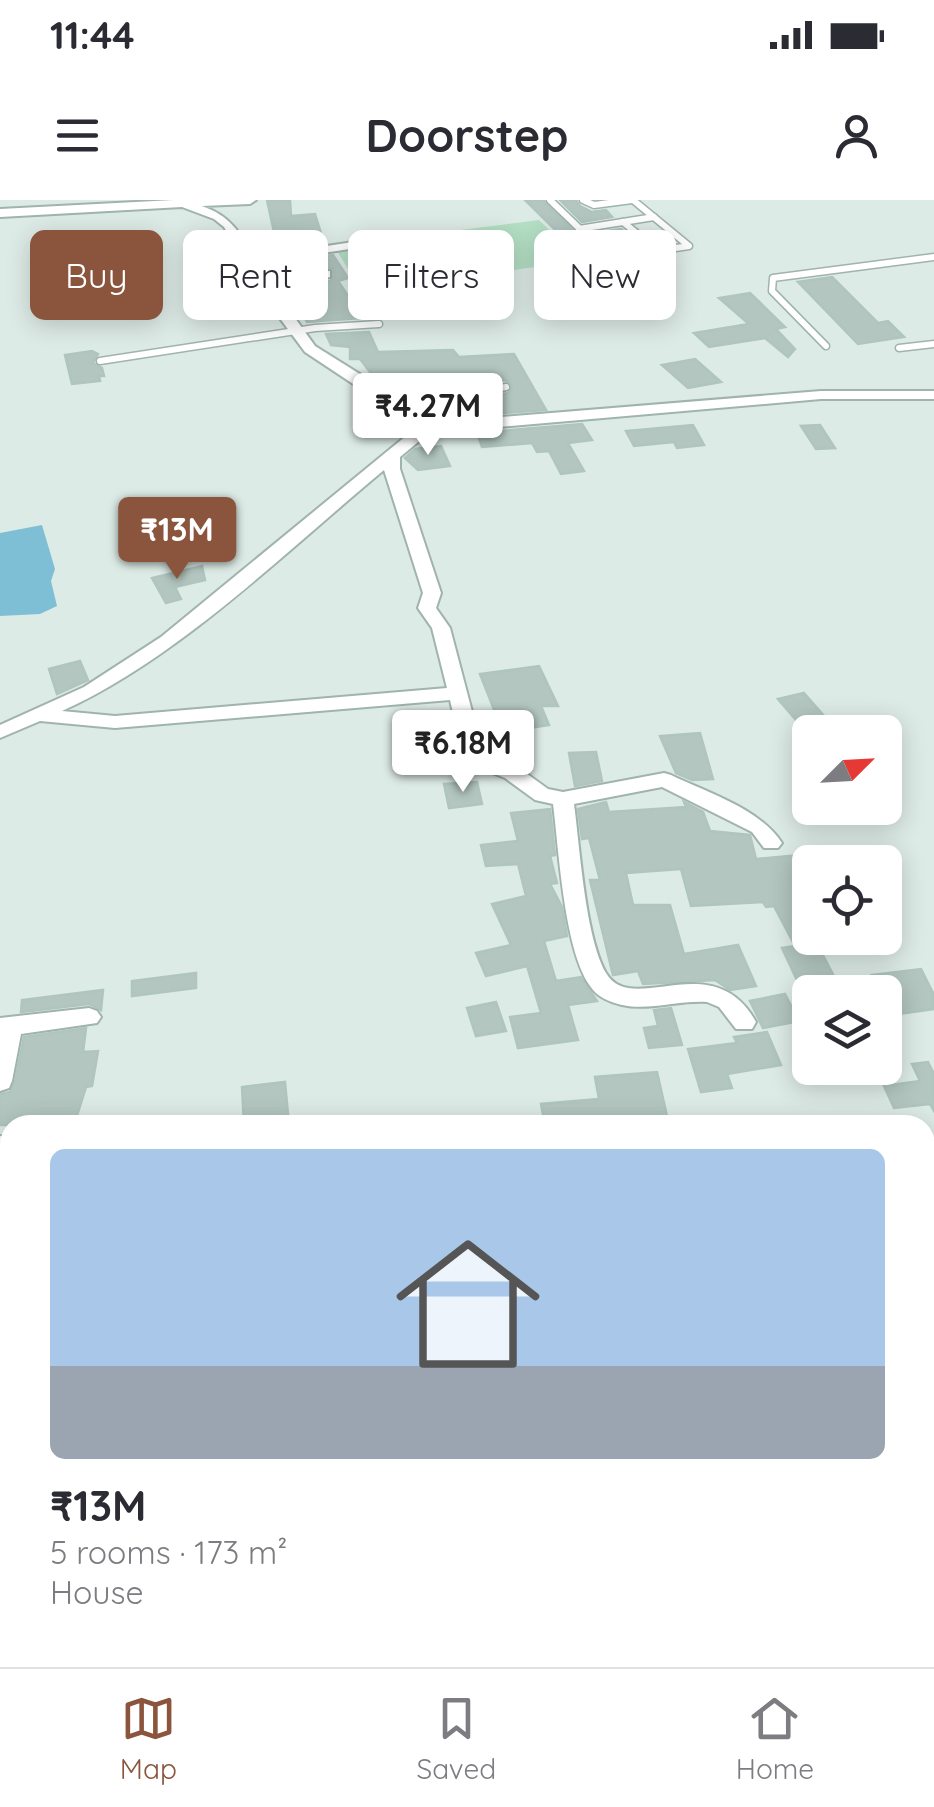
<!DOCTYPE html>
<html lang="en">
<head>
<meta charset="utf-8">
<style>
  body { margin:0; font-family:Quicksand,sans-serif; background:#f7f7f7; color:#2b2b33; height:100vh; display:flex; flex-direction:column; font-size:38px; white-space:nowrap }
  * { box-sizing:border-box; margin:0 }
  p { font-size:32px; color:#7c7c81 }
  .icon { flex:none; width:55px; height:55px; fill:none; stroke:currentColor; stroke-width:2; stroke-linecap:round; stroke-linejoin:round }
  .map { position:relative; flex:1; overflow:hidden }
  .drawer { position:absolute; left:0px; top:915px; width:935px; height:552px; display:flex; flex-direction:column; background:#fff; border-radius:30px 30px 0 0; box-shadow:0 5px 25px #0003 }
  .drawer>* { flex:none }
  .hud { position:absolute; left:30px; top:30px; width:875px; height:90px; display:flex; gap:20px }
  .needle { width:65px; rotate:66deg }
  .controls { position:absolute; left:792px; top:515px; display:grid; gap:20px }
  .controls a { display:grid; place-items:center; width:110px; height:110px; border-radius:15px; background:#fff; box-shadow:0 5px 25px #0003; font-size:50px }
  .price { position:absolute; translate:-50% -85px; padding:0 22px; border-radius:10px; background:#fff; color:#222; font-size:32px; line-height:65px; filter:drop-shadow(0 2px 5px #0008) }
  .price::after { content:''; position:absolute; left:50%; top:60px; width:30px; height:22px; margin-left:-15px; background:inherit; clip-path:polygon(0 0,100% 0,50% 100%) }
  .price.active { background:#8a553c; color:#fff }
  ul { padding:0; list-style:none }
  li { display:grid; align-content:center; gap:20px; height:530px; padding:0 50px }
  li span { display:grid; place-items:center; height:310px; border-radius:15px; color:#555 }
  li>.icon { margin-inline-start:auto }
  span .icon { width:180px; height:180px; fill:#fffc; stroke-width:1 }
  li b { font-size:42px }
  .chip { padding:0 35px; border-radius:15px; background:#fff; box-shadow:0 5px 25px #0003; font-size:35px; line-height:90px }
  .chip.active { background:#8a553c; color:#fff }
  .status { display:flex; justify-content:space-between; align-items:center; height:70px; padding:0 50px; background:#fff; direction:ltr }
  .status svg { height:28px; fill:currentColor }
  header { display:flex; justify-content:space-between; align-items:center; height:130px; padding:0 50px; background:#fff; font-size:45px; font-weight:700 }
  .dock { display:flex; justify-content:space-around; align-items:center; height:140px; border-top:2px solid #e1e1e2; background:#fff; font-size:28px; color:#7c7c81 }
  .dock a { display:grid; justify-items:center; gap:5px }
  .dock .active { color:#8a553c }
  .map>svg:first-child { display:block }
  .green { fill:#b4dfc4 }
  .water { fill:#7fbfd6 }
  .building { fill:#b3c6c0; stroke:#afc5be; stroke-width:2.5 }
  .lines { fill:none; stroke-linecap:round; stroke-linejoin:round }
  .lane-casing { stroke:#a0b3ae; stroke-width:9 }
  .street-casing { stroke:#a0b3ae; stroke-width:4 }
  .secondary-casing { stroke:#9cb8b0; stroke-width:4 }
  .lane { stroke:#fff; stroke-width:6 }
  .street { fill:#fff; fill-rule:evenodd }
  .secondary { fill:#fff; fill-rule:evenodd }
</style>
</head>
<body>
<div class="status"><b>11:44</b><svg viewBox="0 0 49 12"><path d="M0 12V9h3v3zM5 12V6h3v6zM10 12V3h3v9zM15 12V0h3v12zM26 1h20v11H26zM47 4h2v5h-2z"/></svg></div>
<header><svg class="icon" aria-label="menu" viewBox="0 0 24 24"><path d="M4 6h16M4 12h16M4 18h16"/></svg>Doorstep<svg class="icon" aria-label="person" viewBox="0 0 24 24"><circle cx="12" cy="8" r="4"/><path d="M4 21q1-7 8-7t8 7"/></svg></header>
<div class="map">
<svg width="934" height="1467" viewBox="0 0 934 1467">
  <rect width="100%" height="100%" fill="#ddebe6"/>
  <polygon class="green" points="539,20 580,60 363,93 337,51 414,36"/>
  <polygon class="water" points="42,325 55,369 51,381 57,406 40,414 0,416 0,333"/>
  <g class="building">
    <polygon points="267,0 290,0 291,16 315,14 324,43 261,52 256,43 276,41"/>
    <polygon points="525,0 543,0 606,63 632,62 656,83 616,90"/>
    <polygon points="560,0 576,0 580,6 592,12 606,10 612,17 582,22"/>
    <polygon points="621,29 642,46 612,51 595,33"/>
    <polygon points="333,55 348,78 338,81 363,118 307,122 293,97 285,98 278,86 331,81 333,68 272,72 268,65"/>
    <polygon points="832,77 878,123 888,121 904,137 858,144 798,82"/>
    <polygon points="750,93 785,127 776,129 795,149 788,157 765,138 709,147 694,133 749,124 719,98"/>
    <polygon points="369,132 378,152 453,150 459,157 514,154 546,210 476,215 443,212 450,205 508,193 512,185 505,180 446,192 435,199 427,188 418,190 411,180 402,182 396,177 377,181 360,159 350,159 350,147 331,145 326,134"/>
    <polygon points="92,151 98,154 93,163 102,168 104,176 99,176 100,181 72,184 65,155"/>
    <polygon points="695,159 721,182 688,188 662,165"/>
    <polygon points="582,224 592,240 568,243 584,271 561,274 549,251 537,252 532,243 482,247 477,233"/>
    <polygon points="693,225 704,245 677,248 674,242 634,246 626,231"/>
    <polygon points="820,225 835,248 816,249 801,226"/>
    <polygon points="441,246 450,266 418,270 405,258 415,249"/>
    <polygon points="228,318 234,332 194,339 188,324"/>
    <polygon points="202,366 205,380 175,387 181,399 166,403 152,378"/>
    <polygon points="80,461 88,480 57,494 49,469"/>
    <polygon points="539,466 558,506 541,506 549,525 482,535 477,515 495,512 480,474"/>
    <polygon points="804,493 824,516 814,518 818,523 802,527 778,499"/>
    <polygon points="700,533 713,579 692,580 676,573 660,536"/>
    <polygon points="596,552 602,581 575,586 569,553"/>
    <polygon points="477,582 482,604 449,608 444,584"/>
    <polygon points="606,602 609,612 686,607 684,602 703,612 710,631 750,635 756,659 810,654 810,738 814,738 839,786 802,791 782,748 795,746 774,706 766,707 763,702 691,706 681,669 626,673 633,705 670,705 684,754 738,745 756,786 730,790 715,780 643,784 638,771 613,775 590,680 600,680 589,638 582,639 578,609"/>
    <polygon points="550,609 555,655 550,656 557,683 550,684 562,707 567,736 544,741 556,781 581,777 597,801 568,805 578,840 518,848 510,817 541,813 527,766 486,776 476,753 511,745 492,704 526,696 518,664 486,666 481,645 518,641 511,613"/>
    <polygon points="921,769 934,795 934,809 891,815 885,792 880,792 872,775"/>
    <polygon points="196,773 196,788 132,796 132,781"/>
    <polygon points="103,790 101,810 89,804 21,812 22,800"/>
    <polygon points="785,794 799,821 763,828 750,801"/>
    <polygon points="496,802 506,831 476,836 467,808"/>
    <polygon points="671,808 682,845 649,848 644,828 658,826 654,810"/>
    <polygon points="86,828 83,852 98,851 92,886 86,887 74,925 0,925 0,894 10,892 15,882 24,837"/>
    <polygon points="767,832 781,865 727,874 732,888 701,892 688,849 737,843 734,837"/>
    <polygon points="928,862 934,874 934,911 930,904 894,908 884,886 920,881 912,864"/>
    <polygon points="657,872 669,925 545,925 541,904 599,899 595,877"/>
    <polygon points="285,882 289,925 244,925 242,887"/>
  </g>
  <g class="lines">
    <defs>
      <g id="lane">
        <polyline points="550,0 610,58 689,46 633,0"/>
        <polyline points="583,0 594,5 632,0"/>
        <polyline points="623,22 661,53"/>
        <polyline points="579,29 654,17"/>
        <polyline points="826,146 772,91 773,78 934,57"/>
        <polyline points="899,148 934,144"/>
        <polyline points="100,161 315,128 379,124"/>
        <polyline points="420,218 447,199 506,187"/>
      </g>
      <g id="street">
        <path d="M 174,0 L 256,0 L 250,4 L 202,6 C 230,16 239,31 254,57 L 373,39 L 373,45 L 369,46 L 258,63 L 266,76 L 330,71 L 330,77 L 325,78 L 270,83 L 315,146 L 422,213 L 476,219 L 821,191 L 934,191 L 934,199 L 821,199 L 476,229 L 441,223 L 400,257 L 400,269 L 441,393 L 436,408 L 450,428 L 479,538 L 494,558 L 519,568 L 548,589 L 563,592 L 664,573 L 671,575 C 708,593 759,608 782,643 L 778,648 L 764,648 L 752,632 L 662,587 L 574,604 C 580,647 585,736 606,773 C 632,818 713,744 756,822 L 752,829 L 736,829 L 719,807 L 707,802 C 679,800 649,811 622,805 C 609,802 597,797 590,786 C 564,749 559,651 553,604 L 535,600 L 505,578 L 480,568 L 459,539 L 450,500 L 115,528 L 40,521 L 0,538 L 0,525 L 84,487 L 161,437 L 423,222 L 394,211 L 305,152 L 270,105 L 224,27 L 214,19 L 182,7 L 0,17 L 0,9 ZM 384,270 L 423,393 L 418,408 L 432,428 L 447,488 L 115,516 L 62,511 C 179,458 285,352 384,270 Z"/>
        <polygon points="89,808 97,811 101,817 97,823 21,834 12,881 9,888 0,891 0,818"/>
      </g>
      <g id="secondary">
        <polygon points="0,936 10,938 10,966 0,964"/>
        <polygon points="934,977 934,1007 925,1009 925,979"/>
      </g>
    </defs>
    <use href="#lane" class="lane-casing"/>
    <use href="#street" class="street-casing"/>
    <use href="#secondary" class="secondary-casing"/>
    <use href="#lane" class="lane"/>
    <use href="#street" class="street"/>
    <use href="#secondary" class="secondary"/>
  </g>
</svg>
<div class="controls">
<a><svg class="needle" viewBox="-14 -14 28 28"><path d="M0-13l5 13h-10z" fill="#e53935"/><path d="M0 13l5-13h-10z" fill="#7c7c81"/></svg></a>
<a><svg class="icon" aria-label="locate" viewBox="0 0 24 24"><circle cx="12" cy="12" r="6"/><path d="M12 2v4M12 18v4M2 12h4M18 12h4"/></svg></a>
<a><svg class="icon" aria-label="layers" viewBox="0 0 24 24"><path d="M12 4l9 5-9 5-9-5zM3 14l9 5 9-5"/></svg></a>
</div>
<b class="price" style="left:428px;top:258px">₹4.27M</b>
<b class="price active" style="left:177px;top:382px">₹13M</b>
<b class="price" style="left:463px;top:595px">₹6.18M</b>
<div class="hud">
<a class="chip active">Buy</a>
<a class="chip">Rent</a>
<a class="chip">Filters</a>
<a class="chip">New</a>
</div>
<section class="drawer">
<ul>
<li><span style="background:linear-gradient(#a9c7e8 70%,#9aa5b1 0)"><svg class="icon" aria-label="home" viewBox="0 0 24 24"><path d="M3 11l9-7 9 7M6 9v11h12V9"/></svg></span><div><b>₹13M</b><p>5 rooms · 173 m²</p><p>House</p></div></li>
</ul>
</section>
</div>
<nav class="dock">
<a class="active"><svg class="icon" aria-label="map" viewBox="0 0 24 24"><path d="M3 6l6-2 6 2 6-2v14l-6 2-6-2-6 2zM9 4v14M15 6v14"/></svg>Map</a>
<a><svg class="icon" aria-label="saved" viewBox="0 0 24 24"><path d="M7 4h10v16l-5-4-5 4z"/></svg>Saved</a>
<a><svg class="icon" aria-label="home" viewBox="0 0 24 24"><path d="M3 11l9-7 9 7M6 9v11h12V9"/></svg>Home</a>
</nav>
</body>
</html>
